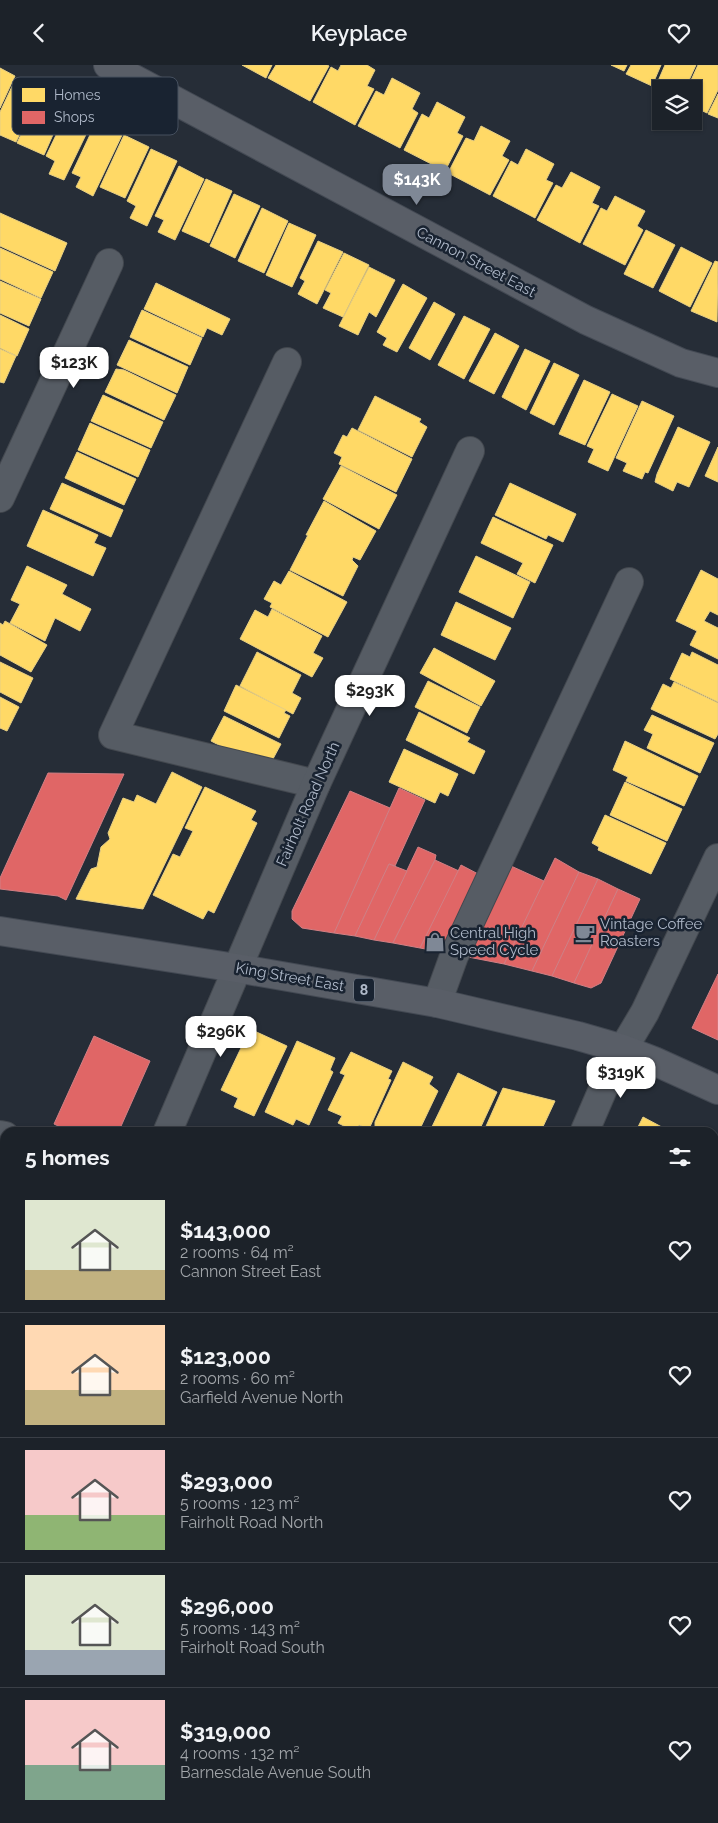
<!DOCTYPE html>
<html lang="en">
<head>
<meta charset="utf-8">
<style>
  body { margin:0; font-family:Raleway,sans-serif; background:#292f35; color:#f1f3f6; height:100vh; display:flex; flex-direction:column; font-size:19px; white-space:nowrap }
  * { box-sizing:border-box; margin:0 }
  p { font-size:16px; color:#a0a4a8 }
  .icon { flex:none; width:28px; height:28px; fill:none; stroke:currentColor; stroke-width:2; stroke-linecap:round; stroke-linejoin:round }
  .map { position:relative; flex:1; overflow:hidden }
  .details { position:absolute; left:0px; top:1062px; width:719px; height:696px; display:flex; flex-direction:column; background:#1c2229; border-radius:15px 15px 0 0; box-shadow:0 1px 4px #0004,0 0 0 1px #3a3f46 }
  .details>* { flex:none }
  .controls { position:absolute; left:652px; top:15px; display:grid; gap:10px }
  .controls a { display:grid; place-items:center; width:50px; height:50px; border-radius:0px; background:#1c2229; box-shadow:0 1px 4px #0004,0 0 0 1px #3a3f46; font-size:25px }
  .price { position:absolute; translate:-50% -42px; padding:0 11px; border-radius:10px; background:#fff; color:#222; font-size:16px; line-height:32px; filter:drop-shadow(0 1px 2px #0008) }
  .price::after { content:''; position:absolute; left:50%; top:30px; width:15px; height:11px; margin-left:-8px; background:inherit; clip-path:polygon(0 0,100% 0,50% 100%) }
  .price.selected { background:#7f8896; color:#fff }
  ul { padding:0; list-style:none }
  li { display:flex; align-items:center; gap:15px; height:125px; padding:0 25px }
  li+li { border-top:1px solid #3a3f46 }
  li span { display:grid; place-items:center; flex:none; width:140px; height:100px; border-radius:0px; color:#555 }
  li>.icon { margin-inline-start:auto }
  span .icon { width:60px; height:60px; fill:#fffc; stroke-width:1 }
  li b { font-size:21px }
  h2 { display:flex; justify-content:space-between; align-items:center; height:60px; padding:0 25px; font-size:21px }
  header { display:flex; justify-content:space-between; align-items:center; height:65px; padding:0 25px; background:#1c2229; font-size:22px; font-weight:600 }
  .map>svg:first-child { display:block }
  .homes { fill:#ffd966; stroke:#e7cf84 }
  .shops { fill:#e06666; stroke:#d17f84 }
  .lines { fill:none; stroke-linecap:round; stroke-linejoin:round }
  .minor-casing { stroke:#43484f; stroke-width:30 }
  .major-casing { stroke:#434953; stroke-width:30 }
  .minor { stroke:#565c64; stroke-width:28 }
  .major { stroke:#595e67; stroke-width:28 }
  .labels { text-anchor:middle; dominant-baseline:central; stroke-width:5; stroke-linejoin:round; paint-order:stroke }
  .shield { fill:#192331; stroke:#828c9b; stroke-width:1 }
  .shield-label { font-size:14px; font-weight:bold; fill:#afb9c9 }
  .street-label { font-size:15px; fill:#afb9c9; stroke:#192331 }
  .poi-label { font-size:15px; fill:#afb9c9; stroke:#192331; text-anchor:start }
  .key { fill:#192331; stroke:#46505f; stroke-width:1 }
  .key-label { font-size:14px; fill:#afb9c9 }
</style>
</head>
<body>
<header><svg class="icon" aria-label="back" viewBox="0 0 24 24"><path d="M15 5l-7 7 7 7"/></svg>Keyplace<svg class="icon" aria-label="heart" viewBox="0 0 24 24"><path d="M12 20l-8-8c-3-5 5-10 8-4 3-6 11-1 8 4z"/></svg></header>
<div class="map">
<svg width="718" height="1758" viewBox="0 0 718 1758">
  <rect width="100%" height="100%" fill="#262d37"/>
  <g class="homes">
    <polygon points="242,0 272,0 266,13"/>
    <polygon points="276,0 327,0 329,1 310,36 268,13"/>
    <polygon points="341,0 367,0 375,5 367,21 374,24 355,60 313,37 331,2 338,6"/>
    <polygon points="611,0 627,0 624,6"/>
    <polygon points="631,0 661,0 652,21 626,9"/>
    <polygon points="665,0 696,0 685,24 661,24 661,26 655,23"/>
    <polygon points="698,0 718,0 718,25 707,48 694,42 694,24 687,24"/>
    <polygon points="0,3 15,11 0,43"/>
    <polygon points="16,13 41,25 16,77 0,70 0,47"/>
    <polygon points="392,13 420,28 412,44 418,48 400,83 358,61 376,26 384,30"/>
    <polygon points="41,26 67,38 44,90 17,78"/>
    <polygon points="718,29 718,53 708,49"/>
    <polygon points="437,37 465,52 457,68 463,71 445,106 404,85 422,49 429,53"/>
    <polygon points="70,41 94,53 64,115 49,109 55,96 46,91"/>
    <polygon points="97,55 123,68 93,131 76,122 81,112 72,108"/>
    <polygon points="481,61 510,76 502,91 509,95 490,130 448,108 466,73 474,76"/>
    <polygon points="124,70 149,82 125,133 100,122"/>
    <polygon points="151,84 177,96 147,161 130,153 136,141 127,136"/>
    <polygon points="526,84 554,99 546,115 553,118 535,153 493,131 511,96 518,100"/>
    <polygon points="179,101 204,114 175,175 158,167 164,155 155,151"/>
    <polygon points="571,107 600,122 592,138 599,141 580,178 537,155 556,120 562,123"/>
    <polygon points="206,114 232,126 209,178 182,166"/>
    <polygon points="234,129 260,141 235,193 210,181"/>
    <polygon points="615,131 645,146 637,161 643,165 625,200 583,179 601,143 607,146"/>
    <polygon points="262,143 288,156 264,208 238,196"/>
    <polygon points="0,148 67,178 55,206 0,181"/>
    <polygon points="289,158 316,170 292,222 266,210"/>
    <polygon points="646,165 675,180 653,223 624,209"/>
    <polygon points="318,176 343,187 317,239 298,229 305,216 300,213"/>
    <polygon points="681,182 712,198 690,242 659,226"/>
    <polygon points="0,183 53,207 41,233 0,214"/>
    <polygon points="344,188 369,200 343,252 323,243 331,228 325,225"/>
    <polygon points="715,196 718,197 717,257 691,246"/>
    <polygon points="369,202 395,215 376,252 369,247 358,270 339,261"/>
    <polygon points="0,216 41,234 29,261 0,248"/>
    <polygon points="156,218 230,254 222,270 207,263 203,272 144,244"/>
    <polygon points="403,219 427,233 397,287 383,280 387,273 377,267"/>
    <polygon points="434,237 455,249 430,295 409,283"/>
    <polygon points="142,245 202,273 190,300 130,272"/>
    <polygon points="0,250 29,264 17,291 0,283"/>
    <polygon points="464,251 490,264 464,314 438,300"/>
    <polygon points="495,268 519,281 494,329 469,316"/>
    <polygon points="129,275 188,302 177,328 117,300"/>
    <polygon points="0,284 16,291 4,318 0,317"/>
    <polygon points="525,284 550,296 526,345 502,332"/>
    <polygon points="554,298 579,310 554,360 530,348"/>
    <polygon points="116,304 124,305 176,330 164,355 105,327"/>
    <polygon points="584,315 610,327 585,380 559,369"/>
    <polygon points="612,329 638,341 608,406 588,397 594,384 587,381"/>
    <polygon points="103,330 163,357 151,383 91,356"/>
    <polygon points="375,331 421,354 419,357 427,362 412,392 358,365"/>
    <polygon points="642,336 674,351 648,408 645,407 642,414 623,406 627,398 616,393"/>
    <polygon points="90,358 150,385 138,412 78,385"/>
    <polygon points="678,362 710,377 689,422 677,417 673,426 655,417 657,409"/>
    <polygon points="352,363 412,394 396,427 339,399 342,392 334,388 343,370 347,372"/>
    <polygon points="718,382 718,417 705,411"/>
    <polygon points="77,387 136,414 124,440 65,413"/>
    <polygon points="341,401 397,430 379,464 323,434"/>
    <polygon points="62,418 123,445 111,472 50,444"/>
    <polygon points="510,418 576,449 563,477 548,470 546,474 495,450"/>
    <polygon points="324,436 376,466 360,495 353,492 352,495 358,501 343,531 290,505 308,470 306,470"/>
    <polygon points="43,445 98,470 94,478 106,483 93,511 27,481"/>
    <polygon points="493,452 553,480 535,518 517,509 523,498 481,478"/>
    <polygon points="476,491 530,517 513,553 459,527"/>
    <polygon points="27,501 67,520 62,529 91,544 80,566 55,553 45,576 10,558 20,539 11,535"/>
    <polygon points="701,505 718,514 718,550 710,546 704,556 718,563 718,594 690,580 697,566 676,556"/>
    <polygon points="289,506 347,537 328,572 270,542 272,538 264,534 274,516 281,520"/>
    <polygon points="456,537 511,563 495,595 441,570"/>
    <polygon points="272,544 322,571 313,588 323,593 312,612 240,574 255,545 268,552"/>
    <polygon points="5,556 47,580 31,607 0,590 0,558 3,560"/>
    <polygon points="434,583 495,616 481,641 420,608"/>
    <polygon points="257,587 301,610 292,628 301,633 293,649 240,621"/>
    <polygon points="692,587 718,600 718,637 670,614 682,588 690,592"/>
    <polygon points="0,597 33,613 21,638 0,627"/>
    <polygon points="428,616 480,642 467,668 415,642"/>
    <polygon points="674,617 718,638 718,669 715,674 651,644 663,619 671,623"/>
    <polygon points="236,620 286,645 284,648 290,651 279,673 224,646"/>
    <polygon points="0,632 19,642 7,666 0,663"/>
    <polygon points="419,647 470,673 467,677 485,686 474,709 406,675"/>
    <polygon points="652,650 714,678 700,708 647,683 653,669 644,665"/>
    <polygon points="224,651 281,679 267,705 211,676"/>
    <polygon points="625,676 698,711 684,741 626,716 628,712 613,705"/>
    <polygon points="404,684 458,709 448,731 440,727 435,738 389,717"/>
    <polygon points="172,707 202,722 143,844 76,834 91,804 97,802 101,782 110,774 108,768 123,733 134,737 137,730 156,739"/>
    <polygon points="625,717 682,744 667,776 610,750"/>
    <polygon points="205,722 256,746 251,755 257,758 214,848 208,845 203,854 153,830 173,789 180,792 193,766 185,763"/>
    <polygon points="605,750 666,778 651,809 598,785 599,782 592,778"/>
    <polygon points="250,964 287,981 254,1051 234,1042 238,1033 221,1025"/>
    <polygon points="297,976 335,993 330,1005 333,1007 309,1060 296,1054 293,1060 265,1047"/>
    <polygon points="351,987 392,1006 388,1014 391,1015 369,1064 359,1060 356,1067 338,1058 342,1051 328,1045 345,1010 340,1008"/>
    <polygon points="403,997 433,1012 429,1019 438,1026 418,1068 386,1068 375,1062 375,1057"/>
    <polygon points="458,1008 497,1027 478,1068 429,1068"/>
    <polygon points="503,1023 555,1036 540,1068 483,1068"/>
    <polygon points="643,1052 673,1068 635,1068"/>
    <polygon points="5,1103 5,1136 0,1133 0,1114"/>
    <polygon points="0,1156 5,1158 5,1205 0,1202"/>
    <polygon points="0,1205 5,1207 5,1253 0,1250"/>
    <polygon points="0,1255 5,1258 5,1283 2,1282 0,1285"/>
    <polygon points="718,1439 718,1473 714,1471 714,1444 715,1445"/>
    <polygon points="714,1484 718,1486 718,1522 714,1520"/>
    <polygon points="714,1529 718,1532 718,1572 714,1570"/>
    <polygon points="0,1603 5,1605 5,1645 0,1643"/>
    <polygon points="0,1658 5,1661 5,1685 1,1692 0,1691"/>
    <polygon points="140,1754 194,1754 203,1758 138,1758"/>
    <polygon points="564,1754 576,1754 584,1758 562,1758"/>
    <polygon points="579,1754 638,1754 635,1758 588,1758"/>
  </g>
  <g class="shops">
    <polygon points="48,708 124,709 66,835 58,831 0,824 0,813"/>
    <polygon points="399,723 425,735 395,801 389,799 355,871 334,868"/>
    <polygon points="350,726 390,743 334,868 302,863 292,854 292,846"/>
    <polygon points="418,782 436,790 435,795 393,878 374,875"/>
    <polygon points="555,793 579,807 532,906 504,899"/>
    <polygon points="435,795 459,806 420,883 393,878"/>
    <polygon points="389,799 407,806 374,875 355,871"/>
    <polygon points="461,800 482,811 447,888 420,883"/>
    <polygon points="511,801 544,816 504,899 463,891"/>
    <polygon points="579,807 598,814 552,911 532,906"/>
    <polygon points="598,814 618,824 574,918 552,911"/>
    <polygon points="618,824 640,834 601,918 591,923 574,918"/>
    <polygon points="718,909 718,975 692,963"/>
    <polygon points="94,971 150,996 118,1068 73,1068 54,1059"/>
  </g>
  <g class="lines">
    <defs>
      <g id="minor">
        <polyline points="287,297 113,670 316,719"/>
        <polyline points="0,433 109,198"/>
        <polyline points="437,938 454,891 629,517"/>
        <polyline points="167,1068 316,719 470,386"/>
        <polyline points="584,1068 603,1024 623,984 645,947 718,793"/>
        <polyline points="0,1070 5,1071"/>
        <polyline points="714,1262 718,1265"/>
        <polyline points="0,1417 5,1407"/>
        <polyline points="0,1553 5,1556"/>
        <polyline points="714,1695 718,1686"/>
        <polyline points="410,1754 419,1758"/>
        <polyline points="51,1758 53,1754"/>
        <polyline points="267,1758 269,1754"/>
        <polyline points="472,1758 474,1754"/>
        <polyline points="686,1758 687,1754"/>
      </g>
      <g id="major">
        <polyline points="108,0 586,255 681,298 718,308"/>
        <polyline points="0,866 236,903 437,938 578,971 623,984 654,996 718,1025"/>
      </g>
    </defs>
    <use href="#minor" class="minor-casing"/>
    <use href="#major" class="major-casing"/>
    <use href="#minor" class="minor"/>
    <use href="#major" class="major"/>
  </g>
  <defs>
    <symbol id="cafe-bare" viewBox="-9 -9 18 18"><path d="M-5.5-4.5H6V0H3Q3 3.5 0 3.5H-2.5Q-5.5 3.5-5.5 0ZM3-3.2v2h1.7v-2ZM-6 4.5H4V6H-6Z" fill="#7f8896" stroke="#192331" stroke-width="2.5" paint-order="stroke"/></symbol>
    <symbol id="shop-bare" viewBox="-9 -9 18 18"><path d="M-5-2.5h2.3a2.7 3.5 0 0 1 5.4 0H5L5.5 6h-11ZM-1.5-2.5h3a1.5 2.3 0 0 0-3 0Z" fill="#7f8896" stroke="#192331" stroke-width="2.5" paint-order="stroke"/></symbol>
  </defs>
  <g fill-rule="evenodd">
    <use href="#cafe-bare" x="571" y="854" width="28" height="28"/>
    <use href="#shop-bare" x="421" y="863" width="28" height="28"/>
  </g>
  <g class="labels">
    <rect class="shield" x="354" y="913.5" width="20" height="23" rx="4"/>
    <g class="shield-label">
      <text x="364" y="925">8</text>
    </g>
    <g class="street-label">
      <text transform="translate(476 197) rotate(28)">Cannon Street East</text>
      <text transform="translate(308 739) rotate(-66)">Fairholt Road North</text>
      <text transform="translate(290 912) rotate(10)">King Street East</text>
    </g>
    <g class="poi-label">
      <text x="600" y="859">Vintage Coffee<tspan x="600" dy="17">Roasters</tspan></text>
      <text x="450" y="868">Central High<tspan x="450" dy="17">Speed Cycle</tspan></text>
    </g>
  </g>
  <rect x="12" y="12" width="166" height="58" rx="8" class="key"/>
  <rect x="22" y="23" width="23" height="14" fill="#ffd966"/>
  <rect x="22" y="46" width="23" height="13" fill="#e06666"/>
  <g class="key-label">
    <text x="54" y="35">Homes</text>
    <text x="54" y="57">Shops</text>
  </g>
</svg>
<div class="controls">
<a><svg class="icon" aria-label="layers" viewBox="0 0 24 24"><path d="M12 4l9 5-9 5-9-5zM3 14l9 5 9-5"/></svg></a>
</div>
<b class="price selected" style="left:417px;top:141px">$143K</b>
<b class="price" style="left:74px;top:324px">$123K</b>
<b class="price" style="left:370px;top:652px">$293K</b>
<b class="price" style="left:221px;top:993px">$296K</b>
<b class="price" style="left:621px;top:1034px">$319K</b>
<section class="details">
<h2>5 homes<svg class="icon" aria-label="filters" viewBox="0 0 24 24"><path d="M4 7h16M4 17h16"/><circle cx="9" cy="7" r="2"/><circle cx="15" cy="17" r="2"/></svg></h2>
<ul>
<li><span style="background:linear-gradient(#dfe7d0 70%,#c2b280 0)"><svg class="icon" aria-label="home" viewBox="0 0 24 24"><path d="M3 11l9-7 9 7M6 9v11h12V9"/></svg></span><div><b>$143,000</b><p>2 rooms · 64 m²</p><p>Cannon Street East</p></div><svg class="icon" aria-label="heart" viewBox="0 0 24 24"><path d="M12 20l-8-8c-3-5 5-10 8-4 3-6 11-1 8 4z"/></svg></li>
<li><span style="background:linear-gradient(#ffd9b3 65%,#c2b280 0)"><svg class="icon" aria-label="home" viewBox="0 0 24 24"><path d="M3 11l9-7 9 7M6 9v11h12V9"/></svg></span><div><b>$123,000</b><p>2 rooms · 60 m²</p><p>Garfield Avenue North</p></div><svg class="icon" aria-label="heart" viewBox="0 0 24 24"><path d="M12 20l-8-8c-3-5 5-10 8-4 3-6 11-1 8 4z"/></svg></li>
<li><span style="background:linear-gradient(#f6c9c9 65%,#8fb573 0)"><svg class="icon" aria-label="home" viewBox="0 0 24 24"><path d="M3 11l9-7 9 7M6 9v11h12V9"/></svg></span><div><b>$293,000</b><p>5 rooms · 123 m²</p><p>Fairholt Road North</p></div><svg class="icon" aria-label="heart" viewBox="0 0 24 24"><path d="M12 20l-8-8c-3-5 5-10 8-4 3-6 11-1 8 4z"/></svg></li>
<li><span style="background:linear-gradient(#dfe7d0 75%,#9aa5b1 0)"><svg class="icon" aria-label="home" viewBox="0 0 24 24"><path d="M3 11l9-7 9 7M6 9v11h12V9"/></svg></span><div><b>$296,000</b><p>5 rooms · 143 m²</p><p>Fairholt Road South</p></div><svg class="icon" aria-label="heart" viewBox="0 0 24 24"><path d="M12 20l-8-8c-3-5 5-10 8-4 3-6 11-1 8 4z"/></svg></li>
<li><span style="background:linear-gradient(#f6c9c9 65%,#7fa58c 0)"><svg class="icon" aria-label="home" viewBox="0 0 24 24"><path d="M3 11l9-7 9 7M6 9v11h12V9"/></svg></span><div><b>$319,000</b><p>4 rooms · 132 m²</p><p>Barnesdale Avenue South</p></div><svg class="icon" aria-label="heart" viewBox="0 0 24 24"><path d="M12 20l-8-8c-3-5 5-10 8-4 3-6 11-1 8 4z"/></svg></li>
</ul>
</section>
</div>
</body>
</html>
